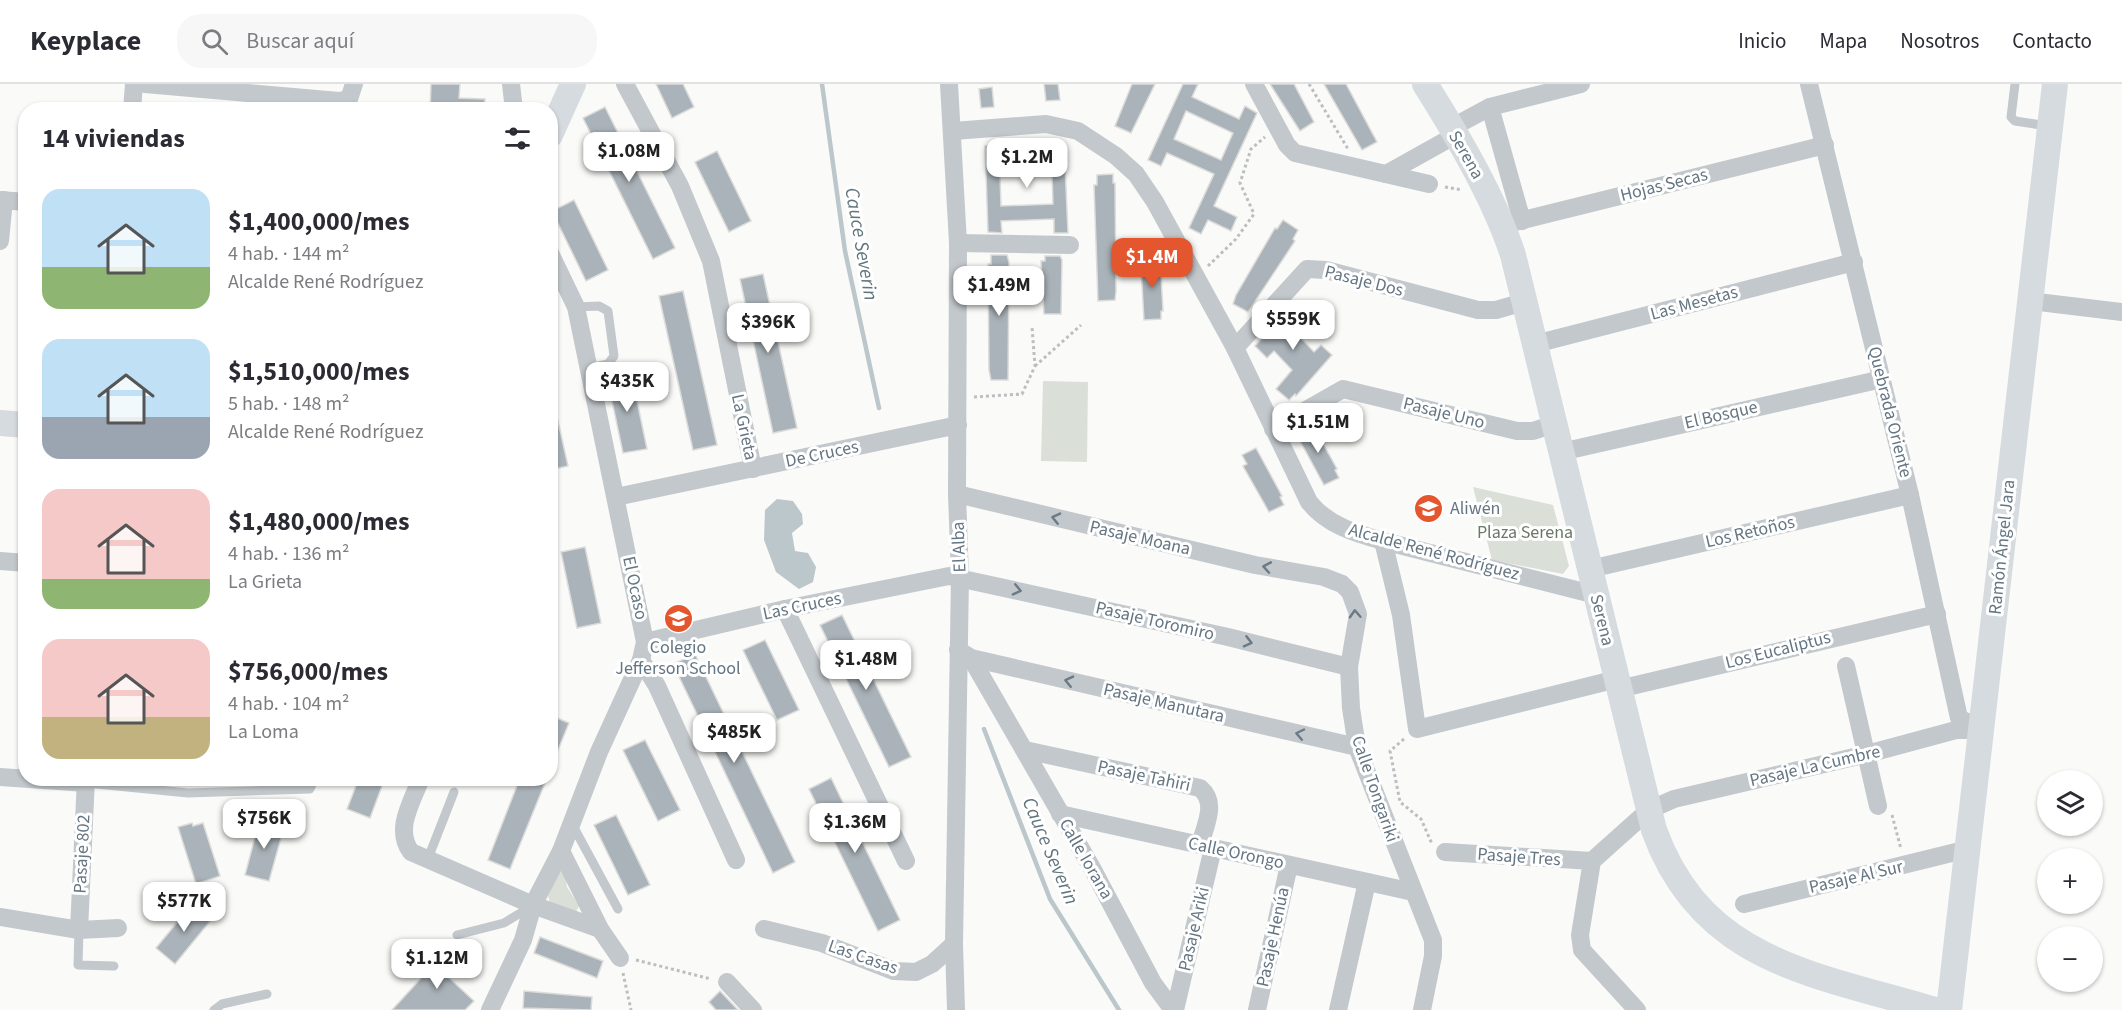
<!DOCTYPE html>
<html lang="es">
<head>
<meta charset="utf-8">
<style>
  body { margin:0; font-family:"Source Sans 3",sans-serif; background:#f7f7f7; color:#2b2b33; height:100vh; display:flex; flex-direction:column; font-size:22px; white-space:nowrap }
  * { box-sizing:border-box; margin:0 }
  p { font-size:20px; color:#7c7c81 }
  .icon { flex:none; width:33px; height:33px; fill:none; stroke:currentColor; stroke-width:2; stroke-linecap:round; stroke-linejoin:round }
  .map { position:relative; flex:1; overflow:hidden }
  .side { position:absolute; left:18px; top:18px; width:540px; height:684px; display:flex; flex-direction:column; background:#fff; border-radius:24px; box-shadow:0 2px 4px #0004 }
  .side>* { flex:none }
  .buttons { position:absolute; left:2037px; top:686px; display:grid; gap:12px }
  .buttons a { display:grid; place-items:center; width:66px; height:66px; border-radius:50%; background:#fff; box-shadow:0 2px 4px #0004; font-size:30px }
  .price { position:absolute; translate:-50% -51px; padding:0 14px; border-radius:12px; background:#fff; color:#222; font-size:20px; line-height:39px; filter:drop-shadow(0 2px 3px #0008) }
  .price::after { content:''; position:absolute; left:50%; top:36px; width:18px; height:14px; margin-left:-9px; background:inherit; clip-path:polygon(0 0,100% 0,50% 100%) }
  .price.on { background:#e4572e; color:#fff }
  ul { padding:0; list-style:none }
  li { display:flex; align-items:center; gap:18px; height:150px; padding:0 24px }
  li span { display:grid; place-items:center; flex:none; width:168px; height:120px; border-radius:18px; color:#555 }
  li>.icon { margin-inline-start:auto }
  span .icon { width:72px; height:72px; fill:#fffc; stroke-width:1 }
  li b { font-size:26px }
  h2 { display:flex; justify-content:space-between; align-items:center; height:72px; padding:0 24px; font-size:26px }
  header { display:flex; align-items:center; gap:36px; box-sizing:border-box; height:84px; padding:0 30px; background:#fff; border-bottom:2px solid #e1e1e2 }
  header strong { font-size:28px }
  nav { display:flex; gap:33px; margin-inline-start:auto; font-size:21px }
  .search { width:420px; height:54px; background:#f7f7f7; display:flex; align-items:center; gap:15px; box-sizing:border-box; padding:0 21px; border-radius:24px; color:#7c7c81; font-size:22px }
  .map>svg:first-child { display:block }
  .green { fill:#dadfd7 }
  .water { fill:#bbc7cb }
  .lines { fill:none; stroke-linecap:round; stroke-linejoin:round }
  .stream { stroke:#bbc7cb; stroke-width:4.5 }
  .building { fill:#aab3b9; stroke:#dcdcda; stroke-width:1.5; fill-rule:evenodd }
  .path { stroke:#bbbfc2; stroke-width:3; stroke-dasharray:3 3; stroke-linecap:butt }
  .lane { stroke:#c3c8cc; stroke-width:9 }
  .street { stroke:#c3c8cc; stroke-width:18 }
  .secondary { stroke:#d6dbdf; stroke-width:26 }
  .oneway { stroke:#6a7a87 }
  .labels { text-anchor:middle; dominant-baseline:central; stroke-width:6; stroke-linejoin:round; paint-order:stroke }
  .street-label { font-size:18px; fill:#657683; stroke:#fff }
  .poi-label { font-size:18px; fill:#657683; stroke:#fff; text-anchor:start }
  .park-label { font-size:18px; fill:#687a64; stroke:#fff }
  .water-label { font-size:20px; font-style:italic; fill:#60757c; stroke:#fff }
</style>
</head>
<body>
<header>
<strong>Keyplace</strong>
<div class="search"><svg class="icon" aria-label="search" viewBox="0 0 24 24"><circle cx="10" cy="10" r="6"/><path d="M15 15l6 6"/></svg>Buscar aquí</div>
<nav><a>Inicio</a><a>Mapa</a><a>Nosotros</a><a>Contacto</a></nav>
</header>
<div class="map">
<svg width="2122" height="926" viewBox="0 0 2122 926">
  <rect width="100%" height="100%" fill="#fafaf8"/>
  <g class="green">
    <polygon points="1043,297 1088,298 1087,378 1041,377"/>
    <polygon points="1473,403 1553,421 1569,482 1563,490 1492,476"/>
    <polygon points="558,785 565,787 567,803 579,822 576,828 550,819 548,812"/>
  </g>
  <polygon class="water" points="777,415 793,417 802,430 803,440 792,449 795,467 808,469 816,483 813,498 799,505 776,488 764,456 765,426"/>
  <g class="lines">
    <g class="stream">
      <polyline points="822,0 845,167 879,324"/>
      <polyline points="984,645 1050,815 1119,926"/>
    </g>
  </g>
  <g class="building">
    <polygon points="431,0 460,0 459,14 485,15 484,26 430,26"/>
    <polygon points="656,0 683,0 694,23 672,34"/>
    <polygon points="1044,0 1058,0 1060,16 1046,17"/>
    <polygon points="1132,0 1155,0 1131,49 1115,42"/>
    <path d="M 1183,0 L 1198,0 L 1192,13 L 1239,35 L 1245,22 L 1257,29 L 1214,122 L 1237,133 L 1231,147 L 1208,136 L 1201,150 L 1189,144 L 1214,90 L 1167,69 L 1161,82 L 1148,76 ZM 1186,27 L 1233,49 L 1221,76 L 1174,55 Z"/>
    <polygon points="1270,0 1294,0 1314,38 1300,47"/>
    <polygon points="1324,0 1346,0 1377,58 1362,66"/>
    <polygon points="992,3 994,23 981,24 979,5"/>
    <polygon points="605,23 675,164 653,175 583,34"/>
    <path d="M 1064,59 L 1068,149 L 1054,149 L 1054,135 L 1001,137 L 1002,149 L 988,148 L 985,62 L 999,62 L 999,76 L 1051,74 L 1050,60 ZM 1052,90 L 1053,120 L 1001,122 L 1000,92 Z"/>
    <polygon points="717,67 751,137 729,148 695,78"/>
    <polygon points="1113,90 1113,99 1115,99 1116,207 1115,216 1098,217 1094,101 1097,101 1097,91"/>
    <polygon points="574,116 608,186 586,197 552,127"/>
    <polygon points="1283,136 1298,146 1293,155 1295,157 1248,228 1233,220 1236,211 1275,144 1277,145"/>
    <polygon points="991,171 1007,171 1009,178 1008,296 991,296 989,286 988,180 991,180"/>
    <polygon points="1045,172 1060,172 1062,176 1061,230 1044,230 1041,177 1045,177"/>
    <polygon points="1144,173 1160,173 1163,227 1161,227 1161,235 1144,236 1141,183 1144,183"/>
    <polygon points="763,190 797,344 773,349 740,195"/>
    <polygon points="683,207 717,361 693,366 659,212"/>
    <polygon points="1300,218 1311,228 1295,248 1314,268 1321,261 1332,271 1296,312 1295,310 1289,316 1276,305 1292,286 1274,267 1267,274 1255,262 1291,222 1293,225"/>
    <polygon points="631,288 647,365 623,369 607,293"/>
    <polygon points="556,328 568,382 550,386 550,329"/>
    <polygon points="1311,338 1337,385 1335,386 1339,394 1324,401 1299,355 1302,353 1298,344"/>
    <polygon points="1256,364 1282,412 1280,413 1284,421 1269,428 1243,382 1247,380 1242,371"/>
    <polygon points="585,463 601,539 577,544 561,468"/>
    <polygon points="842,531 911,673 889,683 820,541"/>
    <polygon points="765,556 799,626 777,636 743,566"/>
    <polygon points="695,570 795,778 773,789 673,580"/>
    <polygon points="550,631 569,639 551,683 550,683"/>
    <polygon points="645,656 680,726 658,737 623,666"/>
    <polygon points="359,694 385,694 370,734 347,725"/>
    <polygon points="520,694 547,694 510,785 488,776"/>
    <polygon points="831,694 900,836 878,847 809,705"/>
    <polygon points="616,731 650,801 628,811 594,741"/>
    <polygon points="260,734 284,743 269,797 245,791"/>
    <polygon points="192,739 193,742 203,739 220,792 196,800 178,743"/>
    <polygon points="194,818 211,836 175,880 156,864"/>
    <polygon points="540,853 603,877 597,894 534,869"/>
    <polygon points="447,866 460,878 447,892 474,917 465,926 392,926"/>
    <polygon points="524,907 592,913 591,926 523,924"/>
    <polygon points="720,907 738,926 716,926 709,918"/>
  </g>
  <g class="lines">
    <g class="path">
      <polyline points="1309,0 1348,65"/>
      <polyline points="1445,103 1462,106"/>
      <polyline points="1208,182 1236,155 1254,130 1240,99 1251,65 1265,53"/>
      <polyline points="1035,282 1081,241"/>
      <polyline points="974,313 1022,310 1035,282 1032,243"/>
      <polyline points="1404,655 1390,667 1400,718 1421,735 1432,760"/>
      <polyline points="1892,731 1901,765"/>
      <polyline points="636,876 711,895"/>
      <polyline points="623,889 631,926"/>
    </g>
    <g class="lane">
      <polyline points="2015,0 2011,33 2015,37 2048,42"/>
      <polyline points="576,223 599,222 608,227 614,272 608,280 589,284"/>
      <polyline points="86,699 188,709 310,705 315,694"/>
      <polyline points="572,740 618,825"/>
      <polyline points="427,777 454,708"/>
      <polyline points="79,846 78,881 114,882"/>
      <polyline points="457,851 504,839 532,822"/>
      <polyline points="214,926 222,920 267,910"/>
    </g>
    <g class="street">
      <polyline points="145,0 339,17 349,15 354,0"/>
      <polyline points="511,0 514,26"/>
      <polyline points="625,0 680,102 711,177 753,385"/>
      <polyline points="949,0 958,159 957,410 960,493 954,860 956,926"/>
      <polyline points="1254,0 1287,61 1295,69 1429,100"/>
      <polyline points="1809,0 1910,411 1959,634 1981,646"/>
      <polyline points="1490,23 1522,137"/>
      <polyline points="132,26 134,0"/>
      <polyline points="1451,44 1490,23 1581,0"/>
      <path d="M 953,47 L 1046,40 L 1078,47 L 1116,72 L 1136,90 L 1155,118 L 1235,264 L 1309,418 C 1327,441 1355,449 1383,457 L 1596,511"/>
      <polyline points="1386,90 1454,52"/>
      <polyline points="0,116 26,118"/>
      <polyline points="1503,141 1825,61"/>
      <polyline points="0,157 4,116"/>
      <polyline points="958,159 1070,161"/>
      <polyline points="2030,217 2122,228"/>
      <polyline points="1535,260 1854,178"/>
      <polyline points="1235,264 1307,185 1326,186 1478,226 1496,226 1524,218"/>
      <polyline points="1273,345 1343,305 1517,347 1533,347 1554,340"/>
      <polyline points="1561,368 1882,295"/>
      <polyline points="957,410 1255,481 1324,493 1342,500 1350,508 1358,530 1349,583 1351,624 1357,663 1433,856 1433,872 1422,926"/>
      <polyline points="616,413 958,341"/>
      <polyline points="1383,457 1401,531 1417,645 1617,595"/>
      <polyline points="0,477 26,479"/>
      <polyline points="1590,485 1910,411"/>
      <polyline points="785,525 906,777"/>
      <polyline points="645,558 785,525 949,492 1228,553 1349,583"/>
      <polyline points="958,566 971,574 1092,784 1153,899 1173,926"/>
      <polyline points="971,574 1357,663"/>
      <polyline points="641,576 657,602 736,776"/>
      <polyline points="1846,582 1878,722"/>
      <polyline points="1619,605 1937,530"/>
      <path d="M 1025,666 L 1200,704 C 1218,719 1205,741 1200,761"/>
      <polyline points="0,693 86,699"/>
      <path d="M 421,694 C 412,718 394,745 411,768 L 533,821 L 600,845"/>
      <polyline points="1060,730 1413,808"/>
      <polyline points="561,767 600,845 620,874"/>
      <polyline points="1445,768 1592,777"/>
      <polyline points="1744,820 1968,765"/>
      <polyline points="0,833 79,846 118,844"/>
      <polyline points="764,845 822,859 894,887 916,888 932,880 954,860"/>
      <polyline points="79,846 86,694"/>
      <polyline points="727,898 753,926"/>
      <polyline points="490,926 523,856 533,821 561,767 599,668 641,576 645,558 576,223 550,169"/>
      <polyline points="1175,926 1213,764"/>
      <polyline points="1257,926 1289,781"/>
      <polyline points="1338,926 1367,798"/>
      <polyline points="1637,926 1582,866 1580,851 1592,777 1649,726 1674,715 1867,670 1956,646 1979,646"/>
    </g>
    <g class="secondary">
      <path d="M 1425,0 C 1457,51 1494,113 1513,171 L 1654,746 C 1702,879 1816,890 1935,926"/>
      <polyline points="550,51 573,0"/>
      <polyline points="0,339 26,341"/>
      <polyline points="1949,926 2055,0"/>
    </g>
  </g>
  <defs><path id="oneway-chevron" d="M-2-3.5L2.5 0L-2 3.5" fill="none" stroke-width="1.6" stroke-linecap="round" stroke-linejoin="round" transform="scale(1.5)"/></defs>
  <g class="oneway">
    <use href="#oneway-chevron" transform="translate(1056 434) rotate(-167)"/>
    <use href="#oneway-chevron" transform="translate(1267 483) rotate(-170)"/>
    <use href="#oneway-chevron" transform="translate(1017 506) rotate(13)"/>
    <use href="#oneway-chevron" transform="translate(1355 530) rotate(-93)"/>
    <use href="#oneway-chevron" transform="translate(1248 558) rotate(14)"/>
    <use href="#oneway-chevron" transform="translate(1069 597) rotate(-167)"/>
    <use href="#oneway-chevron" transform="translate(1300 650) rotate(-168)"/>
  </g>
  <defs>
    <symbol id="school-disc" viewBox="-11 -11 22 22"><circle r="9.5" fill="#e4572e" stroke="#fff"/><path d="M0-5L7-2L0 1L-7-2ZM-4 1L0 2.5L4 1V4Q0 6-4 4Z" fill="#fff"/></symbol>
  </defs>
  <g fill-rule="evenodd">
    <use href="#school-disc" x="1412" y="408" width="33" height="33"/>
    <use href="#school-disc" x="662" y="518" width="33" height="33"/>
  </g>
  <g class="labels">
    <g class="street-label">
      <text transform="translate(1466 71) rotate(60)">Serena</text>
      <text transform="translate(1664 101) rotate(-14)">Hojas Secas</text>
      <text transform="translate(1364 197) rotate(14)">Pasaje Dos</text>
      <text transform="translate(1694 219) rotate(-15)">Las Mesetas</text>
      <text transform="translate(1890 328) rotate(76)">Quebrada Oriente</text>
      <text transform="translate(1444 329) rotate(14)">Pasaje Uno</text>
      <text transform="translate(1721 331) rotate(-13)">El Bosque</text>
      <text transform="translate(744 343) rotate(78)">La Grieta</text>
      <text transform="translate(822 370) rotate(-12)">De Cruces</text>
      <text transform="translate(1750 448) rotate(-13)">Los Retoños</text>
      <text transform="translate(1140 454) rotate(13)">Pasaje Moana</text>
      <text transform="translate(959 463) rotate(-92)">El Alba</text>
      <text transform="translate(2002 463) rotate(-84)">Ramón Ángel Jara</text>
      <text transform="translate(1434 468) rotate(15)">Alcalde René Rodríguez</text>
      <text transform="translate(635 504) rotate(78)">El Ocaso</text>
      <text transform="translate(802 522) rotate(-12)">Las Cruces</text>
      <text transform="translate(1602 536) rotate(76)">Serena</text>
      <text transform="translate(1155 537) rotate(13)">Pasaje Toromiro</text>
      <text transform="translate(1778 566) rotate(-14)">Los Eucaliptus</text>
      <text transform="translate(1164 619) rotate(13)">Pasaje Manutara</text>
      <text transform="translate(1815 682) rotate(-13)">Pasaje La Cumbre</text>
      <text transform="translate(1144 692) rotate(12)">Pasaje Tahiri</text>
      <text transform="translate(1375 705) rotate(71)">Calle Tongariki</text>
      <text transform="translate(1236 769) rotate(12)">Calle Orongo</text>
      <text transform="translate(82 770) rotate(-87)">Pasaje 802</text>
      <text transform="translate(1519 773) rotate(4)">Pasaje Tres</text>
      <text transform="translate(1086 775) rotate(60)">Calle Iorana</text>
      <text transform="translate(1856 793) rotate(-13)">Pasaje Al Sur</text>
      <text transform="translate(1194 845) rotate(-77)">Pasaje Ariki</text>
      <text transform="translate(1273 853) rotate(-78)">Pasaje Henúa</text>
      <text transform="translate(863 873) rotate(19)">Las Casas</text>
    </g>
    <g class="poi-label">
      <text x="1450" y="424">Aliwén</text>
      <text x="678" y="563" text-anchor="middle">Colegio<tspan x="678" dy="21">Jefferson School</tspan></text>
    </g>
    <g class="park-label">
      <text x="1525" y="448">Plaza Serena</text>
    </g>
    <g class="water-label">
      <text transform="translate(861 160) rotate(80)">Cauce Severin</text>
      <text transform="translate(1050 767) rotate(67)">Cauce Severin</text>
    </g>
  </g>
</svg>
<div class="buttons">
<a><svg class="icon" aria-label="layers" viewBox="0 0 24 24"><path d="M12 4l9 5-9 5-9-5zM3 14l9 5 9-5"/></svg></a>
<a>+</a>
<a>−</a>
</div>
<b class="price" style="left:629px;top:99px">$1.08M</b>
<b class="price" style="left:1027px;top:105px">$1.2M</b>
<b class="price on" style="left:1152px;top:205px">$1.4M</b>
<b class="price" style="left:999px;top:233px">$1.49M</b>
<b class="price" style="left:1293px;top:267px">$559K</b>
<b class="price" style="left:768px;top:270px">$396K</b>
<b class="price" style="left:627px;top:329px">$435K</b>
<b class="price" style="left:1318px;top:370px">$1.51M</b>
<b class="price" style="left:866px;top:607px">$1.48M</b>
<b class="price" style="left:734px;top:680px">$485K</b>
<b class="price" style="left:264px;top:766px">$756K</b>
<b class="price" style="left:855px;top:770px">$1.36M</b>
<b class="price" style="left:184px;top:849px">$577K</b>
<b class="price" style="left:437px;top:906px">$1.12M</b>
<section class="side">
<h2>14 viviendas<svg class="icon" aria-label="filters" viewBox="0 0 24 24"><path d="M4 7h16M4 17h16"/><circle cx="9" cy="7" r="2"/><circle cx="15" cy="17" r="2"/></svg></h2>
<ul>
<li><span style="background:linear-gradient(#bfe0f5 65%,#8fb573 0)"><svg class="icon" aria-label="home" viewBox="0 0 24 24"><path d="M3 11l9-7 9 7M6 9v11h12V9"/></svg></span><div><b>$1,400,000/mes</b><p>4 hab. · 144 m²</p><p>Alcalde René Rodríguez</p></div></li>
<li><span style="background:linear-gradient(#bfe0f5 65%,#9aa5b1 0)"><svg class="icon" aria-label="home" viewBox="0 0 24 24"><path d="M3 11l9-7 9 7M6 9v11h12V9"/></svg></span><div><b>$1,510,000/mes</b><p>5 hab. · 148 m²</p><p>Alcalde René Rodríguez</p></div></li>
<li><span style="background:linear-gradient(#f6c9c9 75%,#8fb573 0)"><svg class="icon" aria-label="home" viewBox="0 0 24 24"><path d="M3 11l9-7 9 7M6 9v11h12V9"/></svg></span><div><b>$1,480,000/mes</b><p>4 hab. · 136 m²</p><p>La Grieta</p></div></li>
<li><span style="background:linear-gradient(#f6c9c9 65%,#c2b280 0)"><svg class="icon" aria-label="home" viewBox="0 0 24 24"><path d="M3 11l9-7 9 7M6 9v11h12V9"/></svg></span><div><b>$756,000/mes</b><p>4 hab. · 104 m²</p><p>La Loma</p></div></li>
</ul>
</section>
</div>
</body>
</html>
